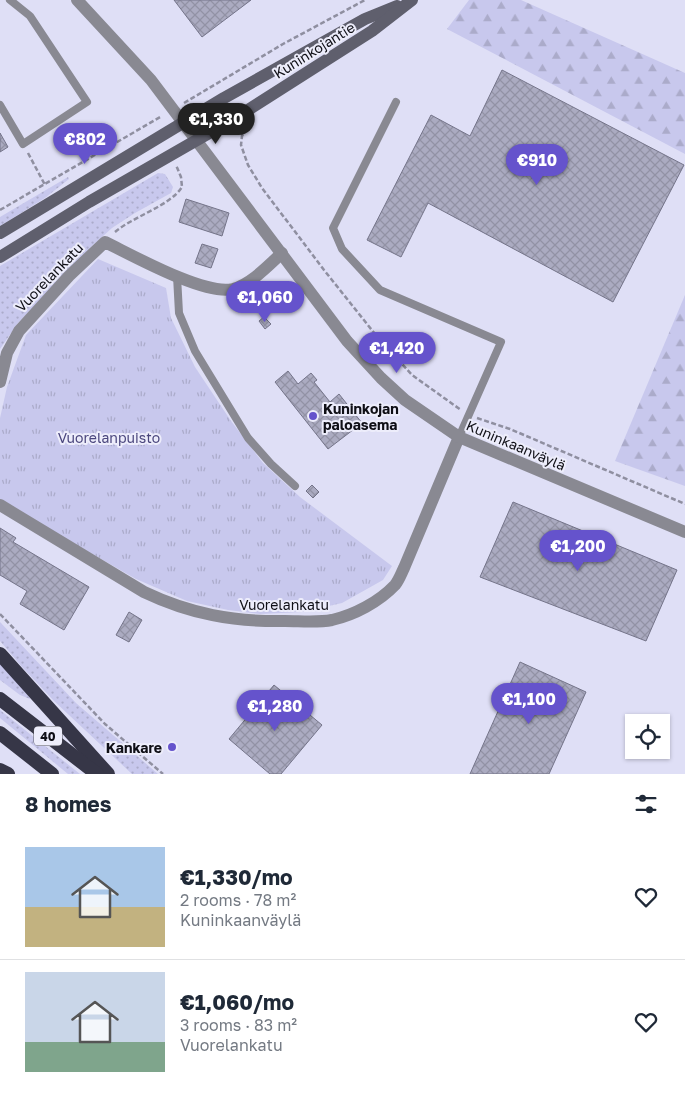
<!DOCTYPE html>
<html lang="en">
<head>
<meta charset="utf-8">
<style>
  body { margin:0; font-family:"Golos Text",sans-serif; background:#f2f2f3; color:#1f2937; height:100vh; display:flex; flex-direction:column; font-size:19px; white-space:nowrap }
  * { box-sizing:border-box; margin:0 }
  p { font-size:16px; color:#747a83 }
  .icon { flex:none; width:28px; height:28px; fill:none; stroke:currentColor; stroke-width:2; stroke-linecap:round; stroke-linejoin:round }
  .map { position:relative; height:774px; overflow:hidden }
  .details { display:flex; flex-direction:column; background:#fff; flex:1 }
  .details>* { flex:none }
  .buttons { position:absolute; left:625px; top:714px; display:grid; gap:10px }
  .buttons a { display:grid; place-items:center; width:45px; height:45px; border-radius:0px; background:#fff; box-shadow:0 1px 4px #0004; font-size:25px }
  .price { position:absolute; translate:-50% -42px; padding:0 11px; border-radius:18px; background:#6553cc; color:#fff; font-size:16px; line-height:32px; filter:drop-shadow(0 1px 2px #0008) }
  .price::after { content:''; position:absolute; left:50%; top:30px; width:15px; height:11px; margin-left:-8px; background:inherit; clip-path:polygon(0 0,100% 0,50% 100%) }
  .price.selected { background:#222; color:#fff }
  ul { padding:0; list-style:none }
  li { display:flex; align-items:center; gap:15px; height:125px; padding:0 25px }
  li+li { border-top:1px solid #e0e1e3 }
  li span { display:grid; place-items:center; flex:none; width:140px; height:100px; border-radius:0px; color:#555 }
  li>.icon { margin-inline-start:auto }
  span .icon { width:60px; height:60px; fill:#fffc; stroke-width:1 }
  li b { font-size:21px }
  h2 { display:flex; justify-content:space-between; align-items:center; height:60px; padding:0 25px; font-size:21px }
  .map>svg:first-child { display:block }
  .grass { fill:url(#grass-dots) }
  .forest { fill:url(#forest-firs) }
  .park { fill:url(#park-tufts) }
  .building { fill:url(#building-cross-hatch); stroke:#747489 }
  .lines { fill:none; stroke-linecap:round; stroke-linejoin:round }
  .path { stroke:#8f8fa0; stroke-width:2.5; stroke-dasharray:5 2.5; stroke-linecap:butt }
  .service { stroke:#898992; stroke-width:8 }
  .minor { stroke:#898992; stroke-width:12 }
  .tertiary { stroke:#898992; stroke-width:12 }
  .secondary { stroke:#5f5f6d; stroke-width:12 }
  .trunk { stroke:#363647; stroke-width:14 }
  .poi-dot { fill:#6553cc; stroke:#ededfb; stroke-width:2 }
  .labels { text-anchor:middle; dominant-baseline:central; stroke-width:4; stroke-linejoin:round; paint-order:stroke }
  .shield { fill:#ededfb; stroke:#52525b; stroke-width:1 }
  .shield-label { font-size:12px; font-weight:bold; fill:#0f0f16 }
  .street-label { font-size:14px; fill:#0f0f16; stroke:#ededfb }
  .poi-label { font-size:14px; font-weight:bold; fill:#0f0f16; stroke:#ededfb; text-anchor:start }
  .park-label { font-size:14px; fill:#4a467d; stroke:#ededfb }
</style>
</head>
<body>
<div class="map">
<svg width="685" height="774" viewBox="0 0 685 774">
  <defs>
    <pattern id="grass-dots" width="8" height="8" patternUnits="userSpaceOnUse" patternTransform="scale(1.25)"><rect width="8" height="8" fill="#c8c8ed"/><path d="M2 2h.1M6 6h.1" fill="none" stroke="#ababca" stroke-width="1.8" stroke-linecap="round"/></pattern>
    <pattern id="forest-firs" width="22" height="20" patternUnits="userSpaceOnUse" patternTransform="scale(1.25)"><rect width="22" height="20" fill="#c8c8ed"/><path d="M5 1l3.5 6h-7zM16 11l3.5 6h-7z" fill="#ababca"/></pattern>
    <pattern id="park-tufts" width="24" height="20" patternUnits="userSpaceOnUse" patternTransform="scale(1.25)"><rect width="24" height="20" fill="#c8c8ed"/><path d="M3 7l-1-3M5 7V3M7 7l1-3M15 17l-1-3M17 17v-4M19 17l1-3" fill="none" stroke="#ababca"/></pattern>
    <pattern id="building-cross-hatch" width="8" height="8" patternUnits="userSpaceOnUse" patternTransform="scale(1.25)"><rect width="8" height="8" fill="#ababc1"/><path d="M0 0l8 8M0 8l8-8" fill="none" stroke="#9292a5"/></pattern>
  </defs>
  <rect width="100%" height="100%" fill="#dfdff6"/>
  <g class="grass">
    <polygon points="158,173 165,174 173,187 171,193 135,213 112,228 93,245 18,323 0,349 0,266"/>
    <polygon points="68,177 69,179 45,198 0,226 0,217"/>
    <polygon points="0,622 76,703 158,774 132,774 54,701 22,667 0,641"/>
    <polygon points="0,664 31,696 30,699 20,695 0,680"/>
    <polygon points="0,710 80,774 68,774 0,718"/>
  </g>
  <g class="forest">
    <polygon points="469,0 521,0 685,73 685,154 447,29"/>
    <polygon points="685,295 685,486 615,461"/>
  </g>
  <polygon class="park" points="98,259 166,288 171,318 195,367 231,421 263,463 300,497 392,566 383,580 342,603 302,612 260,614 228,610 187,601 136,579 0,501 0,418 7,387 26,335"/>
  <g class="building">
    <polygon points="174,0 251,0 202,37"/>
    <polygon points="502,70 684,165 613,302 428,203 401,257 367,240 431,115 470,136"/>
    <polygon points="0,133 8,147 0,152"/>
    <polygon points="186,199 229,213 222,236 179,222"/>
    <polygon points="202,244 218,249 211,268 195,263"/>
    <polygon points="264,317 271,324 265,329 259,321"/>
    <polygon points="288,371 298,384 311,373 317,380 314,382 330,402 339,394 362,423 328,449 275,382"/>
    <polygon points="312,485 319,492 313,498 306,491"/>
    <polygon points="513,502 677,570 646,641 480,577"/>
    <polygon points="0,528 16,538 13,542 89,587 64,630 20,604 27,591 0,575"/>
    <polygon points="129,612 142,620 129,642 116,635"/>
    <polygon points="520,662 586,692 549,774 470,774"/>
    <polygon points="274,685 322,725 281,774 270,774 229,739"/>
  </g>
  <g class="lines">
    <g class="path">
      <polyline points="184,103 283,44 365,0"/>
      <polyline points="243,128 245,131 242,136 241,145 248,165 262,188 324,270 375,334 412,375 461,410"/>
      <polyline points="28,153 45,185"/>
      <polyline points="0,210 162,116"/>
      <path d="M 115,232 C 134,216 170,206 182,187 L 181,177 L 176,165"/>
      <polyline points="477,418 510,429 685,504"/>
      <polyline points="0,614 105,724 163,774"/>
    </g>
    <g class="service">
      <polyline points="396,102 333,228 342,249 380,290 501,342 459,437"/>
      <polyline points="0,105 23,144 87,102 30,16 10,0"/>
      <polyline points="177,276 179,313 195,351 248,438 271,464 295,486"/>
    </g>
    <g class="minor">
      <path d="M 0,382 L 7,353 L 19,331 L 69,276 L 105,242 C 132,255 205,296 233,289 C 251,284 268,266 282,253"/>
      <path d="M 0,505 L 144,592 C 190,614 234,622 285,621 C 300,621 317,623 332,620 C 354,615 379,602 395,585 C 399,580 401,574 404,568 L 459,437"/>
    </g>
    <polyline class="tertiary" points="77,0 151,80 347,341 381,378 405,400 459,437 685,532"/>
    <g class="secondary">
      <polyline points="0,233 224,98 365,19 397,6"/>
      <polyline points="0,257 89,202 237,117 372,31 412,0"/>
    </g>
    <g class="trunk">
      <polyline points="0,654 108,774"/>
      <polyline points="0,699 97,774"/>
      <polyline points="0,733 52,774"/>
      <polyline points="0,770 8,774"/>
    </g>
  </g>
  <g class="poi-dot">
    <circle cx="313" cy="416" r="5"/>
    <circle cx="172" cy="747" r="5"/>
  </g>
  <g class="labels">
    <rect class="shield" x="34" y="726.5" width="28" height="19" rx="4"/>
    <g class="shield-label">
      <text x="48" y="736">40</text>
    </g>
    <g class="street-label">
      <text transform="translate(314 50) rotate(-32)">Kuninkojantie</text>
      <text transform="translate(49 277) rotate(-46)">Vuorelankatu</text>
      <text transform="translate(516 445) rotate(23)">Kuninkaanväylä</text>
      <text x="284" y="604">Vuorelankatu</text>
    </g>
    <g class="poi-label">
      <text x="323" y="408">Kuninkojan<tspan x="323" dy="16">paloasema</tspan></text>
      <text x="162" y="747" text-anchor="end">Kankare</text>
    </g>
    <g class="park-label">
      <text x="109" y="437">Vuorelanpuisto</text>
    </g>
  </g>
</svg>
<div class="buttons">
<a><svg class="icon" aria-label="locate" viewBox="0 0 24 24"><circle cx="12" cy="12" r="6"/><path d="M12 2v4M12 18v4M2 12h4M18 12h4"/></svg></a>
</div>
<b class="price selected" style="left:216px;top:145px">€1,330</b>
<b class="price" style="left:85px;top:165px">€802</b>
<b class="price" style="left:537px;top:186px">€910</b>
<b class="price" style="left:265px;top:323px">€1,060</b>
<b class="price" style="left:397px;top:374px">€1,420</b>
<b class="price" style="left:578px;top:572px">€1,200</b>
<b class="price" style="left:529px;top:725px">€1,100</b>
<b class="price" style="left:275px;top:732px">€1,280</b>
</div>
<section class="details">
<h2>8 homes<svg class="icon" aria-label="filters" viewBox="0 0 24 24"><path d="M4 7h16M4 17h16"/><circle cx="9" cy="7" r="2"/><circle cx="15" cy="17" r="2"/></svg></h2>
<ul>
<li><span style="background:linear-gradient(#a9c7e8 60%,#c2b280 0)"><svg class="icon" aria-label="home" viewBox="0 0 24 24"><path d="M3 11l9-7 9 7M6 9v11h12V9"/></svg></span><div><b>€1,330/mo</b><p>2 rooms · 78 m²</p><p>Kuninkaanväylä</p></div><svg class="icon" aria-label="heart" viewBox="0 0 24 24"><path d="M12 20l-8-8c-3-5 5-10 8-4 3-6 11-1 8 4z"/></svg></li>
<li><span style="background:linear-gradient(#c9d6e8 70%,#7fa58c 0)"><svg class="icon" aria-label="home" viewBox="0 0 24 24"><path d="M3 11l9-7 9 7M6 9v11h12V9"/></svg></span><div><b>€1,060/mo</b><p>3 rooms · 83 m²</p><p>Vuorelankatu</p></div><svg class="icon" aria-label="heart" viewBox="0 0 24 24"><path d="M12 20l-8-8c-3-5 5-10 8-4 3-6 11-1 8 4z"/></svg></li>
</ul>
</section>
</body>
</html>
